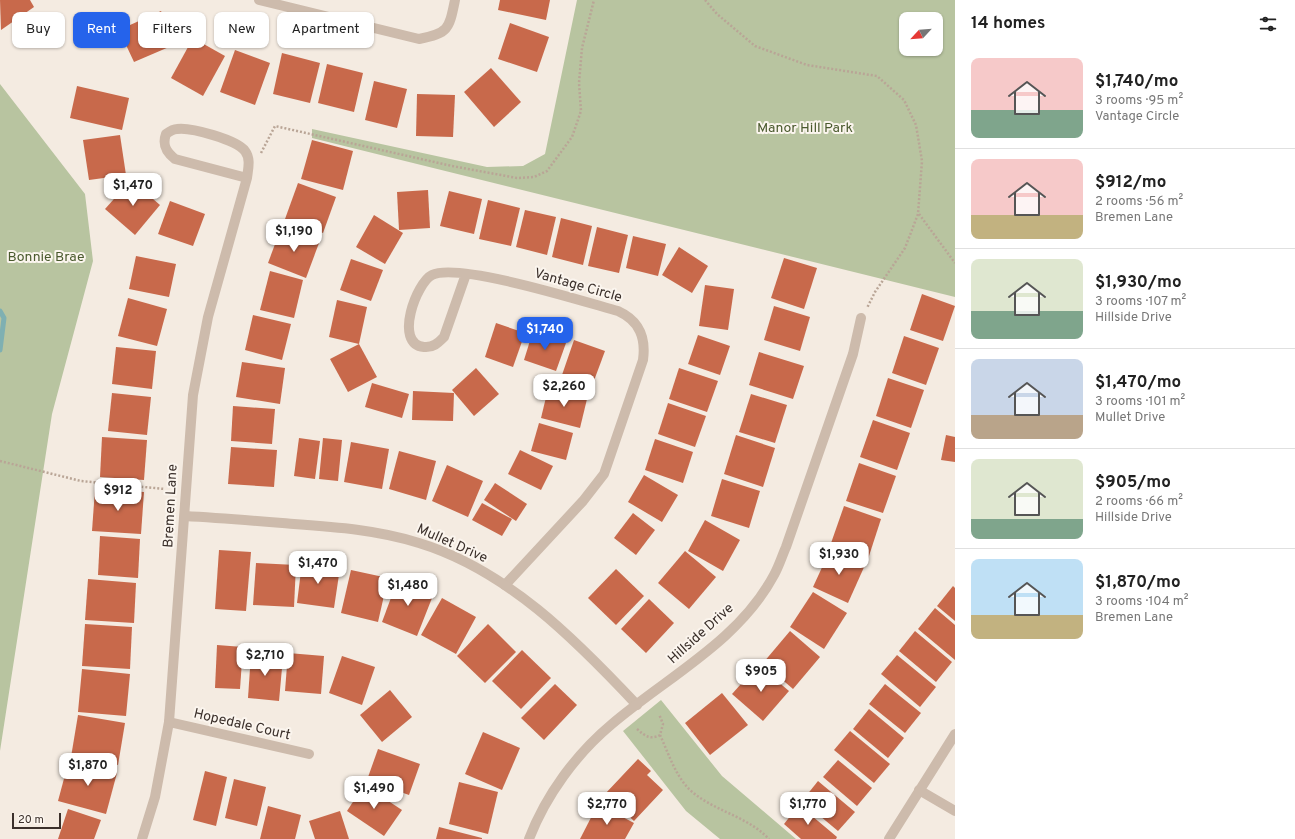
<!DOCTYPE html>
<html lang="en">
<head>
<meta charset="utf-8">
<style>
  body { margin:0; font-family:Overpass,sans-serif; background:#f2f2f2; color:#222; height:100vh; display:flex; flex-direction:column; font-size:15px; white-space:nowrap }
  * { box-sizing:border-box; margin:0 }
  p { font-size:13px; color:#767676 }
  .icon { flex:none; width:22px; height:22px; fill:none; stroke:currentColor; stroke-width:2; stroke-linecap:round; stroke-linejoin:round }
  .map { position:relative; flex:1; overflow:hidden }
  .panel { display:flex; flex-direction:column; background:#fff; width:340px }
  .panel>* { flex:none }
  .banner { position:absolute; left:12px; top:12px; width:380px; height:36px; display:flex; gap:8px }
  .needle { width:26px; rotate:244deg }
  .buttons { position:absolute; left:899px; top:12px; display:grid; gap:8px }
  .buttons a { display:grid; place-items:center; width:44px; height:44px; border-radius:8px; background:#fff; box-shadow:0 1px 3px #0004; font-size:20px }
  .scale { position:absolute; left:12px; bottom:10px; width:49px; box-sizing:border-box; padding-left:4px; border:2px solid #3b302b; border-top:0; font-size:11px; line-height:14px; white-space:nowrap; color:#3b302b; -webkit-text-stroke:3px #fbf5ee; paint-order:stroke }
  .price { position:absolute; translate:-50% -34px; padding:0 9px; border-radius:8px; background:#fff; color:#222; font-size:13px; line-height:26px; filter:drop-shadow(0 1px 2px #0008) }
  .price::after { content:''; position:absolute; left:50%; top:24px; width:12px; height:9px; margin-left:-6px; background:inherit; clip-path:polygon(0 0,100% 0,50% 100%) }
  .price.selected { background:#2563eb; color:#fff }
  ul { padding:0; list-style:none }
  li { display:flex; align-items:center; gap:12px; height:100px; padding:0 16px }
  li+li { border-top:1px solid #e0e0e0 }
  li span { display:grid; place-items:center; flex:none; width:112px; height:80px; border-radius:8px; color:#555 }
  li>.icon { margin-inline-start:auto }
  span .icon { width:48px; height:48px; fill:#fffc; stroke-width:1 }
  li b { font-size:17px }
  h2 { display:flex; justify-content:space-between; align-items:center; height:48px; padding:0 16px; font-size:17px }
  .tag { padding:0 14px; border-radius:8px; background:#fff; box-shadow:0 1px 3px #0004; font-size:14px; line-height:36px }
  .tag.selected { background:#2563eb; color:#fff }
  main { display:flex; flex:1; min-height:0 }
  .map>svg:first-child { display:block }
  .green { fill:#b8c4a0; fill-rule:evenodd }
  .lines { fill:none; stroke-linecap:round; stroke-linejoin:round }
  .stream { stroke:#7fb0b2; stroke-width:5 }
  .building { fill:#c8694b }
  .path { stroke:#b9a596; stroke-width:2.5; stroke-dasharray:2 2; stroke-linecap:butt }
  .minor { stroke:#cdbbac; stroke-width:10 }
  .labels { text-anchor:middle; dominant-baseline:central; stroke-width:4; stroke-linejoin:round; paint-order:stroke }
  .park-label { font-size:14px; fill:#4a5a2e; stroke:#fbf5ee }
  .street-label { font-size:14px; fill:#3b302b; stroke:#fbf5ee }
</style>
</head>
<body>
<main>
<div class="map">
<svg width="955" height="839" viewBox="0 0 955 839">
  <rect width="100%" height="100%" fill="#f4ebe1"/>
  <g class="green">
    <path d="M 577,0 L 955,0 L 955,297 L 312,138 L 312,129 L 487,167 L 523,166 L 545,154 ZM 906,19 L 936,19 L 936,49 L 906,49 Z"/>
    <polygon points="0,84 85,194 93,261 52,414 0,751"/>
    <polygon points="661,700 722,776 796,839 720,839 686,811 623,731"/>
  </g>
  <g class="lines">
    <polyline class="stream" points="0,311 4,318 0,350"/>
  </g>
  <g class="building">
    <polygon points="0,0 30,0 34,7 1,30"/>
    <polygon points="500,0 550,0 546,20 498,10"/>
    <polygon points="161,11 176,44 134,62 119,30"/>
    <polygon points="510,23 549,37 537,72 498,59"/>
    <polygon points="193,38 225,56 203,96 171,78"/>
    <polygon points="235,50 270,63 255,105 220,92"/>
    <polygon points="282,53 320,63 310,103 273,94"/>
    <polygon points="327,64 363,73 354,112 318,103"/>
    <polygon points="491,68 521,102 494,127 464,92"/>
    <polygon points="374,81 407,89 397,128 365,120"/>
    <polygon points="77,86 129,98 122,130 70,118"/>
    <polygon points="417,94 455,95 453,137 416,136"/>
    <polygon points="120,135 126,175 89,180 83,140"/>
    <polygon points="312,140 353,151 343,190 301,179"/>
    <polygon points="131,180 160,205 135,235 105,209"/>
    <polygon points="298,183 336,197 323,233 285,219"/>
    <polygon points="428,190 430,228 399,230 397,192"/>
    <polygon points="449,191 482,199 474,234 440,226"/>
    <polygon points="488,200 520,208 511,246 479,239"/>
    <polygon points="170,201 205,214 193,246 158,234"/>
    <polygon points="525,210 556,217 547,255 516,247"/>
    <polygon points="374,215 403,233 385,264 356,247"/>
    <polygon points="561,218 592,226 583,265 552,257"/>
    <polygon points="597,227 628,235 619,273 588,266"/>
    <polygon points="281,228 319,243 306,278 268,263"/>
    <polygon points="633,236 666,244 658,276 626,268"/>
    <polygon points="679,247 708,266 692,293 662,275"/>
    <polygon points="136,256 176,264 169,297 129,289"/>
    <polygon points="784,258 817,268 804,309 771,298"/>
    <polygon points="351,259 383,270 371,301 340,290"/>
    <polygon points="270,271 303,280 294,318 260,310"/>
    <polygon points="705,285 734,289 728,330 699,326"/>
    <polygon points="922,294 955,306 943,341 910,330"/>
    <polygon points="128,298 167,309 157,346 118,336"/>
    <polygon points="337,300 367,307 359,344 329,337"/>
    <polygon points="774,306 810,317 800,351 764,340"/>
    <polygon points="253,315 291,324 282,360 245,350"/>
    <polygon points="496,323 525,333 513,367 485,357"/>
    <polygon points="533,331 566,343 556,371 524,360"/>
    <polygon points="698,335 730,346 720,375 688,364"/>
    <polygon points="904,336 939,348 926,385 892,373"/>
    <polygon points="574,340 605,351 592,386 562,375"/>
    <polygon points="359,344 377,377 348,392 330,359"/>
    <polygon points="116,347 156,351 152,389 112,384"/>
    <polygon points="759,352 804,366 793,399 749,385"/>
    <polygon points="242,362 285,368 280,404 236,397"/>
    <polygon points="476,368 499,394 474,416 452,390"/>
    <polygon points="679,368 718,381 707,412 669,399"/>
    <polygon points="888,378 924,390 911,428 876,416"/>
    <polygon points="372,383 409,394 402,418 365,407"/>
    <polygon points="548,389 587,399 580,428 541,418"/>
    <polygon points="413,391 454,393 453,421 412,420"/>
    <polygon points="112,393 151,397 147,435 108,431"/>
    <polygon points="751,394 787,405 775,443 739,432"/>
    <polygon points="668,403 706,416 695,447 658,434"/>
    <polygon points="233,406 275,409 272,444 231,441"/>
    <polygon points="873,420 910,433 897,470 860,457"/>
    <polygon points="539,423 573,433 566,460 531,451"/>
    <polygon points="736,435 775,448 763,487 724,474"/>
    <polygon points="946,435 955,437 955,462 941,460"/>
    <polygon points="102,437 147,440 144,480 100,477"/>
    <polygon points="299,438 320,441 315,479 294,476"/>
    <polygon points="323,438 342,440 338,481 319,479"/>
    <polygon points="655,439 693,452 683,483 645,470"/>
    <polygon points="351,442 389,449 382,489 344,482"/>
    <polygon points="231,447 277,450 274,487 228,484"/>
    <polygon points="520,450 553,466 541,490 508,474"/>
    <polygon points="399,451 436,461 426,500 389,489"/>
    <polygon points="859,463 896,476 883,513 846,501"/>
    <polygon points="447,465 483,481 468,517 432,501"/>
    <polygon points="644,475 678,495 662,522 628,502"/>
    <polygon points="722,479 760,491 749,528 711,516"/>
    <polygon points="495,483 527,504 516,521 484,500"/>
    <polygon points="95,489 144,492 141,534 92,531"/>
    <polygon points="482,503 512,519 502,536 472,520"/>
    <polygon points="844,506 881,519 868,559 830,546"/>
    <polygon points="633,513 655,530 636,555 614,538"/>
    <polygon points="705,520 740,540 723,571 688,551"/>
    <polygon points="100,536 140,539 138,578 98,575"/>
    <polygon points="219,550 251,552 246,611 215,609"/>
    <polygon points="830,550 865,565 848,603 813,587"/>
    <polygon points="685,551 716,577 689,609 658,583"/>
    <polygon points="256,563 296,565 294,607 253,605"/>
    <polygon points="302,563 340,568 334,608 297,603"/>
    <polygon points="616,569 644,596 616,625 588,598"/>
    <polygon points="351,570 388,578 378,622 341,613"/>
    <polygon points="88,579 136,583 134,623 85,620"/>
    <polygon points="398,579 434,593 417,636 382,622"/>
    <polygon points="953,586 955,588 955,621 937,606"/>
    <polygon points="813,592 847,613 824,649 790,627"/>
    <polygon points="442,598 476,617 456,654 421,635"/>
    <polygon points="649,599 674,623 646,653 621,629"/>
    <polygon points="935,608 955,625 955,660 918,629"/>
    <polygon points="85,624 132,627 130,669 82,666"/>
    <polygon points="488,624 516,652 485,683 457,656"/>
    <polygon points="790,631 820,657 793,689 763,663"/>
    <polygon points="915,631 952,662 936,682 899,651"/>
    <polygon points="217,645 243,647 240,689 215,688"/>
    <polygon points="522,650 551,678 521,709 492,681"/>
    <polygon points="288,653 324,656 321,694 285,691"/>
    <polygon points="251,654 283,657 279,701 248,698"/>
    <polygon points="897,655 936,687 920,707 881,674"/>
    <polygon points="342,656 375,667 362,705 329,693"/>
    <polygon points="758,665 789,691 763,721 732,694"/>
    <polygon points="82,669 130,674 126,716 78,712"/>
    <polygon points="555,684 577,705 544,740 521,718"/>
    <polygon points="885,684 921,713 905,733 869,704"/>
    <polygon points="390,690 412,717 382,742 360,715"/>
    <polygon points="722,693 748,725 710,755 685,723"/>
    <polygon points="869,709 904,738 888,758 853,729"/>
    <polygon points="78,715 125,723 118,765 71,757"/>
    <polygon points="850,731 890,764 874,783 834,750"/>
    <polygon points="483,732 520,748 502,790 465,774"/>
    <polygon points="378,749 420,764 409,795 367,780"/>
    <polygon points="638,759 651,771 647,775 663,790 634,821 605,794"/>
    <polygon points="69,760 117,773 106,814 58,801"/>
    <polygon points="838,760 872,788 857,806 823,777"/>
    <polygon points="205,771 227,777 216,826 193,820"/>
    <polygon points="234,779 266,787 257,826 225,818"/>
    <polygon points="818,781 855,812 838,831 802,801"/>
    <polygon points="459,782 498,792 488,834 449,824"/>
    <polygon points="364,785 402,810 384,836 347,811"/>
    <polygon points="598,804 634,823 625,839 580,839"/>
    <polygon points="799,805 837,837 836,839 801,839 784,824"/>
    <polygon points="268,806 301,815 295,839 260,839"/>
    <polygon points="68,809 101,820 94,839 58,839"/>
    <polygon points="340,811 349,839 315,839 309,821"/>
    <polygon points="439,827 482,838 482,839 436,839"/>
  </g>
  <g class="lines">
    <g class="path">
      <polyline points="705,0 717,14 755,46 807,65 877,76 904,100 916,125 922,161 918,214 905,248 875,292 867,308"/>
      <polyline points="261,153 275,126 452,166 517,178 534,177 547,171 572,137 581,111 579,83 582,48 594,0"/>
      <polyline points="919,214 955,263"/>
      <polyline points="0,461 81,481 165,489"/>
      <path d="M 637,729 C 645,736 650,740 660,735 L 663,724 L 659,714"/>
      <path d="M 660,735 C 668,752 675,775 689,789 C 712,811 746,815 769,839"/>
    </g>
    <g class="minor">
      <path d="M 259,0 L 419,39 C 449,33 449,29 455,0"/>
      <path d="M 466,274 L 444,337 C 438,343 433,348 424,347 C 393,344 417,282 432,275 C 459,262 585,302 618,311 C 640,321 646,338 643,360 L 604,474 L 583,501 L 505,585"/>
      <path d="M 185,516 C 221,518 257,521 294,524 C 336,527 378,530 419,543 C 507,570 575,639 637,705"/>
      <polyline points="169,722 309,754"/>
      <polyline points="919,790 955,811"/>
      <path d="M 142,839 L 155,797 L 169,722 L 193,395 L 208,317 L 247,178 C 248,169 251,159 245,151 C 237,140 191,127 177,129 C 173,129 170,131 166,134 C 162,145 166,152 175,159 L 247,178"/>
      <path d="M 529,839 C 546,795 576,754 612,724 C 667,677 739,641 774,575 C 779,566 782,556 786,547 L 853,354 L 861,318"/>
      <polyline points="889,839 955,734"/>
    </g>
  </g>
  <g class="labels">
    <g class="park-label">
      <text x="805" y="128">Manor Hill Park</text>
      <text x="46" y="257">Bonnie Brae</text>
    </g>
    <g class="street-label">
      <text transform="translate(578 286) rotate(16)">Vantage Circle</text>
      <text transform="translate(171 506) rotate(-87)">Bremen Lane</text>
      <text transform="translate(452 544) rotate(24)">Mullet Drive</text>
      <text transform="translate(701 634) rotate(-42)">Hillside Drive</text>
      <text transform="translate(242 725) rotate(13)">Hopedale Court</text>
    </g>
  </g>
</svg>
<div class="buttons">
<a><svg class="needle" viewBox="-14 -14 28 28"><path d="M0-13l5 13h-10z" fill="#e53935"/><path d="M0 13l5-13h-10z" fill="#767676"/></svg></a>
</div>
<div class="scale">20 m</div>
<b class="price" style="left:133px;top:207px">$1,470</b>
<b class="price" style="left:294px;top:253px">$1,190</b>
<b class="price selected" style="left:545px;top:351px">$1,740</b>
<b class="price" style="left:564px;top:408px">$2,260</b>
<b class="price" style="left:118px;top:512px">$912</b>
<b class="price" style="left:839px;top:576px">$1,930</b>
<b class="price" style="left:318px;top:585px">$1,470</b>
<b class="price" style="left:408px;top:607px">$1,480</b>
<b class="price" style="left:265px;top:677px">$2,710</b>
<b class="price" style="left:761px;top:693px">$905</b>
<b class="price" style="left:88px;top:787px">$1,870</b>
<b class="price" style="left:374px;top:810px">$1,490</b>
<b class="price" style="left:607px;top:826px">$2,770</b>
<b class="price" style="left:808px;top:826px">$1,770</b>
<div class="banner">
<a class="tag">Buy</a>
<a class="tag selected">Rent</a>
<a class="tag">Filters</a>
<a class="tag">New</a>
<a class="tag">Apartment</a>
</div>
</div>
<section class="panel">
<h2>14 homes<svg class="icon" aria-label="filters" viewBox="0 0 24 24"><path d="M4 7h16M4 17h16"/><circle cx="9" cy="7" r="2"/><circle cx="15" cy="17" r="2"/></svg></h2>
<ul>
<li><span style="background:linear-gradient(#f6c9c9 65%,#7fa58c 0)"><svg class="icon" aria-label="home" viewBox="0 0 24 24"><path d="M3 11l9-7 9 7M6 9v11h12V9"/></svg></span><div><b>$1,740/mo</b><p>3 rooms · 95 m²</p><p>Vantage Circle</p></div></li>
<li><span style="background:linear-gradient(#f6c9c9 70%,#c2b280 0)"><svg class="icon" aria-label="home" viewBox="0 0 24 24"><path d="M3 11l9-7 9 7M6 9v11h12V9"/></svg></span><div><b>$912/mo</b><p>2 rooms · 56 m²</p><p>Bremen Lane</p></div></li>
<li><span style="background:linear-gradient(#dfe7d0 65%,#7fa58c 0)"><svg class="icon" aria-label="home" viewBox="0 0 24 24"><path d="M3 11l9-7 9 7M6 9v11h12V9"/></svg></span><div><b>$1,930/mo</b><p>3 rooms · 107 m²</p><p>Hillside Drive</p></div></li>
<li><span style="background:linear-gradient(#c9d6e8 70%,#b9a48a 0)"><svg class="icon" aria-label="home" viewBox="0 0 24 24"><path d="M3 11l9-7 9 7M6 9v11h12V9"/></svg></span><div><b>$1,470/mo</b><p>3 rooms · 101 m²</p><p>Mullet Drive</p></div></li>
<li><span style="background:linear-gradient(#dfe7d0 75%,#7fa58c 0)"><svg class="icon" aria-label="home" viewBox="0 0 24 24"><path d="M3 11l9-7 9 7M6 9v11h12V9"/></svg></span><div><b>$905/mo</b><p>2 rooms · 66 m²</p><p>Hillside Drive</p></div></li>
<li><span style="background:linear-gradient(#bfe0f5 70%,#c2b280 0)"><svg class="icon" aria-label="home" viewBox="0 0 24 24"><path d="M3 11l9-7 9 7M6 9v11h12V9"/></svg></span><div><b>$1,870/mo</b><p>3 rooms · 104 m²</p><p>Bremen Lane</p></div></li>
</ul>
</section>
</main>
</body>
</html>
